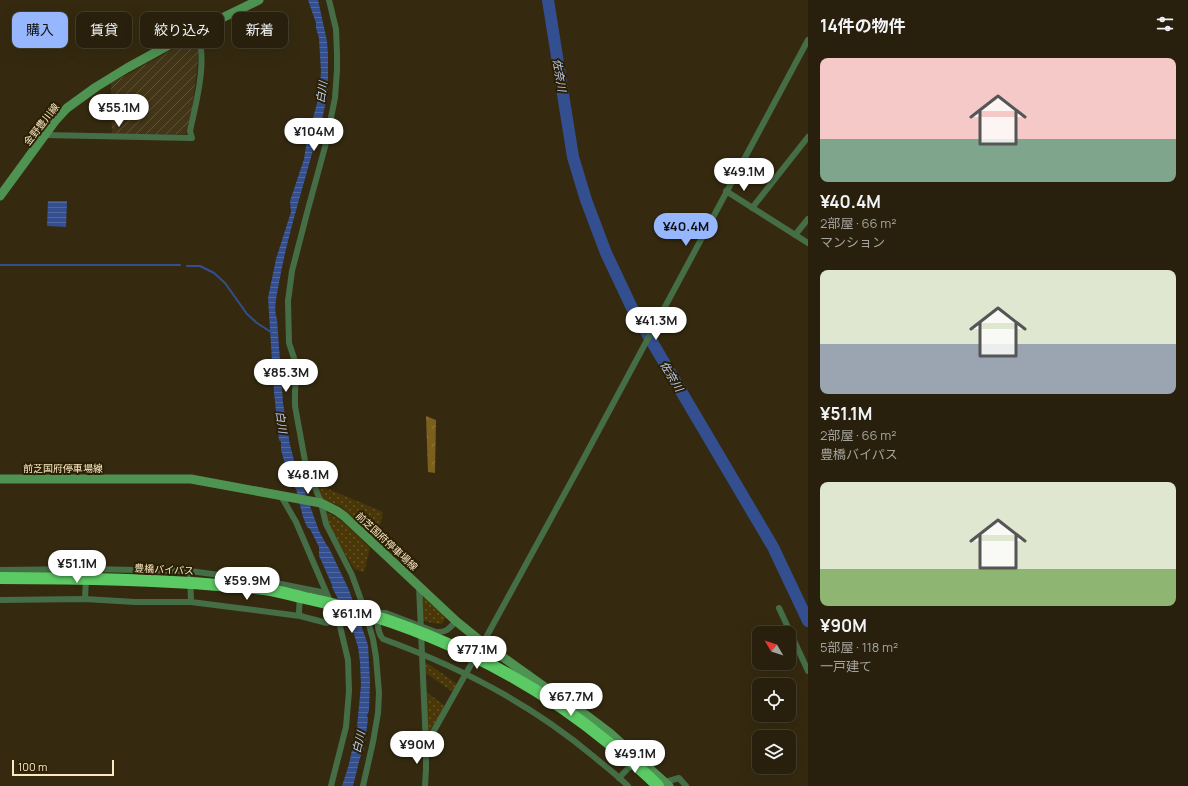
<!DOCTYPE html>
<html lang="ja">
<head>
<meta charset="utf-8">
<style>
  body { margin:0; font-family:Manrope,"Noto Sans JP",sans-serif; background:#342d1a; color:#f1f3f6; height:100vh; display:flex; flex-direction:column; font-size:15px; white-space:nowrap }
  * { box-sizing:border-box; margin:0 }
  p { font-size:13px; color:#a5a39d }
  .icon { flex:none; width:22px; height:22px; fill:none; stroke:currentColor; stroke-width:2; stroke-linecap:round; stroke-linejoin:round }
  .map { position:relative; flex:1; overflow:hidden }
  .details { display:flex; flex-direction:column; background:#28200c; width:380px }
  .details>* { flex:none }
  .hud { position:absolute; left:12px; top:12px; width:380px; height:36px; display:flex; gap:8px }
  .needle { width:26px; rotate:309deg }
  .controls { position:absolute; left:752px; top:626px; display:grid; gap:8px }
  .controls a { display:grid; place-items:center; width:44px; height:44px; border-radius:8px; background:#28200c; box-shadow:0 4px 16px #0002,0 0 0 1px #443e2d; font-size:20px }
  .scale { position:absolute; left:12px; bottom:10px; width:102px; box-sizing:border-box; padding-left:4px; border:2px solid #fce9c2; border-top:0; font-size:11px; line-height:14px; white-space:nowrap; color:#fce9c2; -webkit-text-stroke:3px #2b2006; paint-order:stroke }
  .price { position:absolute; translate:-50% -34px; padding:0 9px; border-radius:14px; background:#fff; color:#222; font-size:13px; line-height:26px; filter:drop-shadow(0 1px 2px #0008) }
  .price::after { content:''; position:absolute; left:50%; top:24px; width:12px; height:9px; margin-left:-6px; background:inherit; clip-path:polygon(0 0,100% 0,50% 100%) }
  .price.active { background:#96b6fd; color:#111 }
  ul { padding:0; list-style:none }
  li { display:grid; align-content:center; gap:8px; height:212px; padding:0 12px }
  li span { display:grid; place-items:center; height:124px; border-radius:8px; color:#555 }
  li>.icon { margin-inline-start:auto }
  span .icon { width:72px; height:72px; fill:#fffc; stroke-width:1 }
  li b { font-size:17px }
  h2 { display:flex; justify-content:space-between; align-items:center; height:48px; padding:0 12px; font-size:17px }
  .pill { padding:0 14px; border-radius:8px; background:#28200c; box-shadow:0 4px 16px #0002,0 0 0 1px #443e2d; font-size:14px; line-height:36px }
  .pill.active { background:#96b6fd; color:#111 }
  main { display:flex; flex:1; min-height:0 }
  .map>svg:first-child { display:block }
  .industrial { fill:url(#industrial-furrows) }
  .grass { fill:url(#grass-dots) }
  .forest { fill:url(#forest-crowns) }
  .water { fill:url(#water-rules) }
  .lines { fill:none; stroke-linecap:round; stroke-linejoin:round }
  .stream { stroke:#344f90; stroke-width:2 }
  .river { stroke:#344f90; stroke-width:12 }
  .street { stroke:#456e46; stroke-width:6 }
  .secondary { stroke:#4f9353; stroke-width:9 }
  .highway-bridge { stroke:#5bc964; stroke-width:12 }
  .labels { text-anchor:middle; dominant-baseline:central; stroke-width:4; stroke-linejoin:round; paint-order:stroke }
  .street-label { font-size:10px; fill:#fce9c2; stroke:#2b2006 }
  .water-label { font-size:11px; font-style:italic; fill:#bed0f6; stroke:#2b2006 }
</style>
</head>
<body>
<main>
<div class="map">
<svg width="808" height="786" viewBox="0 0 808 786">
  <defs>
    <pattern id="industrial-furrows" width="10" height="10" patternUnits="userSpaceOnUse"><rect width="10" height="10" fill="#433618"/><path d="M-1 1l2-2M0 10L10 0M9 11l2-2" fill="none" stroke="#5f5338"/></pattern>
    <pattern id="grass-dots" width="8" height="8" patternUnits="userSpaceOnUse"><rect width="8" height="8" fill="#4a3708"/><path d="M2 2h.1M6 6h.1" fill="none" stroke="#65542a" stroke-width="1.8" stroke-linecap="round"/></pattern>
    <pattern id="forest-crowns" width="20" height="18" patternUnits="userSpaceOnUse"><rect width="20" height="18" fill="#7b5f1c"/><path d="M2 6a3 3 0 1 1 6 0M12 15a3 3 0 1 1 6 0" fill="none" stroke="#8f763b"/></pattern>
    <pattern id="water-rules" width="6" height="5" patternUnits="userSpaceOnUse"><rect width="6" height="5" fill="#344f90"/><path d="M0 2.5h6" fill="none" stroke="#52689e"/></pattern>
  </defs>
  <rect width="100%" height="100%" fill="#352a10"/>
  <polygon class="industrial" points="195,37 198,52 198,60 192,110 186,134 112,135 111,82 121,78"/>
  <g class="grass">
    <polygon points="319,485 383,512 377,539 340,506 321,499 318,486"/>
    <path d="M 325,512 C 343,518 356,535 370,548 L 364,572 L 354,569 L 327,523 Z"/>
    <polygon points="421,595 446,617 442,624 432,623 422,620"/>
    <polygon points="423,662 430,665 457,684 453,692 424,672"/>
    <polygon points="425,691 445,706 428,737"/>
  </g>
  <polygon class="forest" points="426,416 436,420 435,473 428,472"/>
  <g class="water">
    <path d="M 308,0 L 318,0 L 327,41 L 328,55 L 328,94 L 324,110 L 322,120 C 315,126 313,137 314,146 C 302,192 287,237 279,283 C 277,294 273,309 277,319 L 283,403 L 290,445 L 295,464 L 319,531 L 326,544 L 329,548 L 349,590 L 368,645 L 370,682 L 369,711 L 367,715 L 368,719 L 364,749 L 360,758 L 353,786 L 342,786 L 349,764 L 357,727 L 361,685 L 360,662 L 358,647 L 350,622 L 335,593 L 332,587 L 332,585 L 321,560 L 319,556 L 319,547 L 310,529 L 307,527 L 303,517 L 296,489 L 292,484 L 289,478 L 287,468 L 285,464 L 281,450 L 281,442 L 279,440 L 274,392 L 268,298 L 276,259 L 291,212 L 290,201 L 304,159 L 307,140 L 319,96 L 321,72 L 319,38 L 316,28 L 316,23 Z"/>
    <polygon points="48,201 67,201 66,227 47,226"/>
  </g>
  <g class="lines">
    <g class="stream">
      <polyline points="0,265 180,265"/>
      <polyline points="187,266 200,266 214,273 225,283 247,314 257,323 271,332"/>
    </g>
    <polyline class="river" points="548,0 573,157 586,200 606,253 632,308 773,547 808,621"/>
    <g class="street">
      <polyline points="329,0 336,29 337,54 337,70 335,98 325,147 308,209 292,271 288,301 289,343 297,367 295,391 295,406 305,461 321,503 326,524 352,575 365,611 373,639 376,657 379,693 378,713 373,742 363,786"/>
      <path d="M 44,135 L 192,138 L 190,131 C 195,108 204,73 201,49 C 200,43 199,37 197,31"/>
      <polyline points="726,191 808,243"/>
      <polyline points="752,208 808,137"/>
      <polyline points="795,235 808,219"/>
      <polyline points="281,496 296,522 339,622 348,660 349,691 346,727 331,786"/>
      <path d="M 0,570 L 86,569 L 190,571 L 271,582 L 321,592 L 323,596 L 332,618 C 332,622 330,622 327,623 L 300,616 L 191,602 L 135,602 L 85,599 L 0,600"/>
      <polyline points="190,571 191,602"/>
      <polyline points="419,586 426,745 426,769 425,786"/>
      <polyline points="300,596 299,612 300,616"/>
      <polyline points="85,599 86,578"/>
      <polyline points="779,608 808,671"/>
      <path d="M 456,621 C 450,628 446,633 436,632 L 386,613 L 379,613 L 377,615 C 378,623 377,633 383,639 C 460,667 530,703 593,756 C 605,766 617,775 628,786"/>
      <polyline points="426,745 483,643 578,469 808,40"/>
      <polyline points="619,778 635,761"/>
      <polyline points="665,782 679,778 686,786"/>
    </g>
    <g class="secondary">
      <polyline points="0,196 55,121 67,108 96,87 127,68 189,34 259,0"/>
      <polyline points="0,479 191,479 321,503 337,511 344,516 456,621 483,643 546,688 573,705 610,733 669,786"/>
    </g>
    <path class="highway-bridge" d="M 0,578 C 73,578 145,579 218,585 C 233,586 249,587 264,589 C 279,591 295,596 310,599 C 419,623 523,672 610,744 C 626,757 643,770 658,786"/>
  </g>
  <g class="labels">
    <g class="street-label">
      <text transform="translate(41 124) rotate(-52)">金野豊川線</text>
      <text x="63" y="468">前芝国府停車場線</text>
      <text transform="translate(387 541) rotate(43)">前芝国府停車場線</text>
      <text transform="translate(164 569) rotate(3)">豊橋バイパス</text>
    </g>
    <g class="water-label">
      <text transform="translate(560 75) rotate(81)">佐奈川</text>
      <text transform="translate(321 92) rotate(-82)">白川</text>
      <text transform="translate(672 376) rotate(59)">佐奈川</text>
      <text transform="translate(282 422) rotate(82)">白川</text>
      <text transform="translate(358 742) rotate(-77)">白川</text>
    </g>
  </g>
</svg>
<div class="controls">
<a><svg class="needle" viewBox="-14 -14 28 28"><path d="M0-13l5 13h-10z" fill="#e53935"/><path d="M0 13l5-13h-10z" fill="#a5a39d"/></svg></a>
<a><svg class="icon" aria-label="locate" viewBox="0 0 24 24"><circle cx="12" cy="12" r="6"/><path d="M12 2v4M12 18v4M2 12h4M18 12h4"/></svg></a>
<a><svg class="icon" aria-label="layers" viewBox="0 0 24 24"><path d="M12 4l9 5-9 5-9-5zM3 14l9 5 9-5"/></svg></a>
</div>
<div class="scale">100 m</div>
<b class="price" style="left:119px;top:128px">¥55.1M</b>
<b class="price" style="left:314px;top:152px">¥104M</b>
<b class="price" style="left:744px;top:192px">¥49.1M</b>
<b class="price active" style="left:686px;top:247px">¥40.4M</b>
<b class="price" style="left:656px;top:341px">¥41.3M</b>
<b class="price" style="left:286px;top:393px">¥85.3M</b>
<b class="price" style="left:308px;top:495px">¥48.1M</b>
<b class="price" style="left:77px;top:584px">¥51.1M</b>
<b class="price" style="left:247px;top:601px">¥59.9M</b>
<b class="price" style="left:352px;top:634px">¥61.1M</b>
<b class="price" style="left:477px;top:670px">¥77.1M</b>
<b class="price" style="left:571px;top:717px">¥67.7M</b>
<b class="price" style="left:417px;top:765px">¥90M</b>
<b class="price" style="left:635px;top:774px">¥49.1M</b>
<div class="hud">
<a class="pill active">購入</a>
<a class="pill">賃貸</a>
<a class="pill">絞り込み</a>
<a class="pill">新着</a>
</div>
</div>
<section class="details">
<h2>14件の物件<svg class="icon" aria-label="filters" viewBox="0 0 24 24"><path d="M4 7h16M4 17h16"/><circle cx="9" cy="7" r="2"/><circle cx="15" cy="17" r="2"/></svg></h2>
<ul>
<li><span style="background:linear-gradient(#f6c9c9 65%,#7fa58c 0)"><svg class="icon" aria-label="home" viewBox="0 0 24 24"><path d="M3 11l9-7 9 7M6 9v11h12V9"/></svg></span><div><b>¥40.4M</b><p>2部屋 · 66 m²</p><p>マンション</p></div></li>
<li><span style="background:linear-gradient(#dfe7d0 60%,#9aa5b1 0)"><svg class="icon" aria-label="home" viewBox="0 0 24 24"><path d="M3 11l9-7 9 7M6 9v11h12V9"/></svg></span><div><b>¥51.1M</b><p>2部屋 · 66 m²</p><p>豊橋バイパス</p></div></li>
<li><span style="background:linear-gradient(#dfe7d0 70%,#8fb573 0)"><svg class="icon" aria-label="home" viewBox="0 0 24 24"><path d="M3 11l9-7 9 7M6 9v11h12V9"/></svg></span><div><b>¥90M</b><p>5部屋 · 118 m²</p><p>一戸建て</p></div></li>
</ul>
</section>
</main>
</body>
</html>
